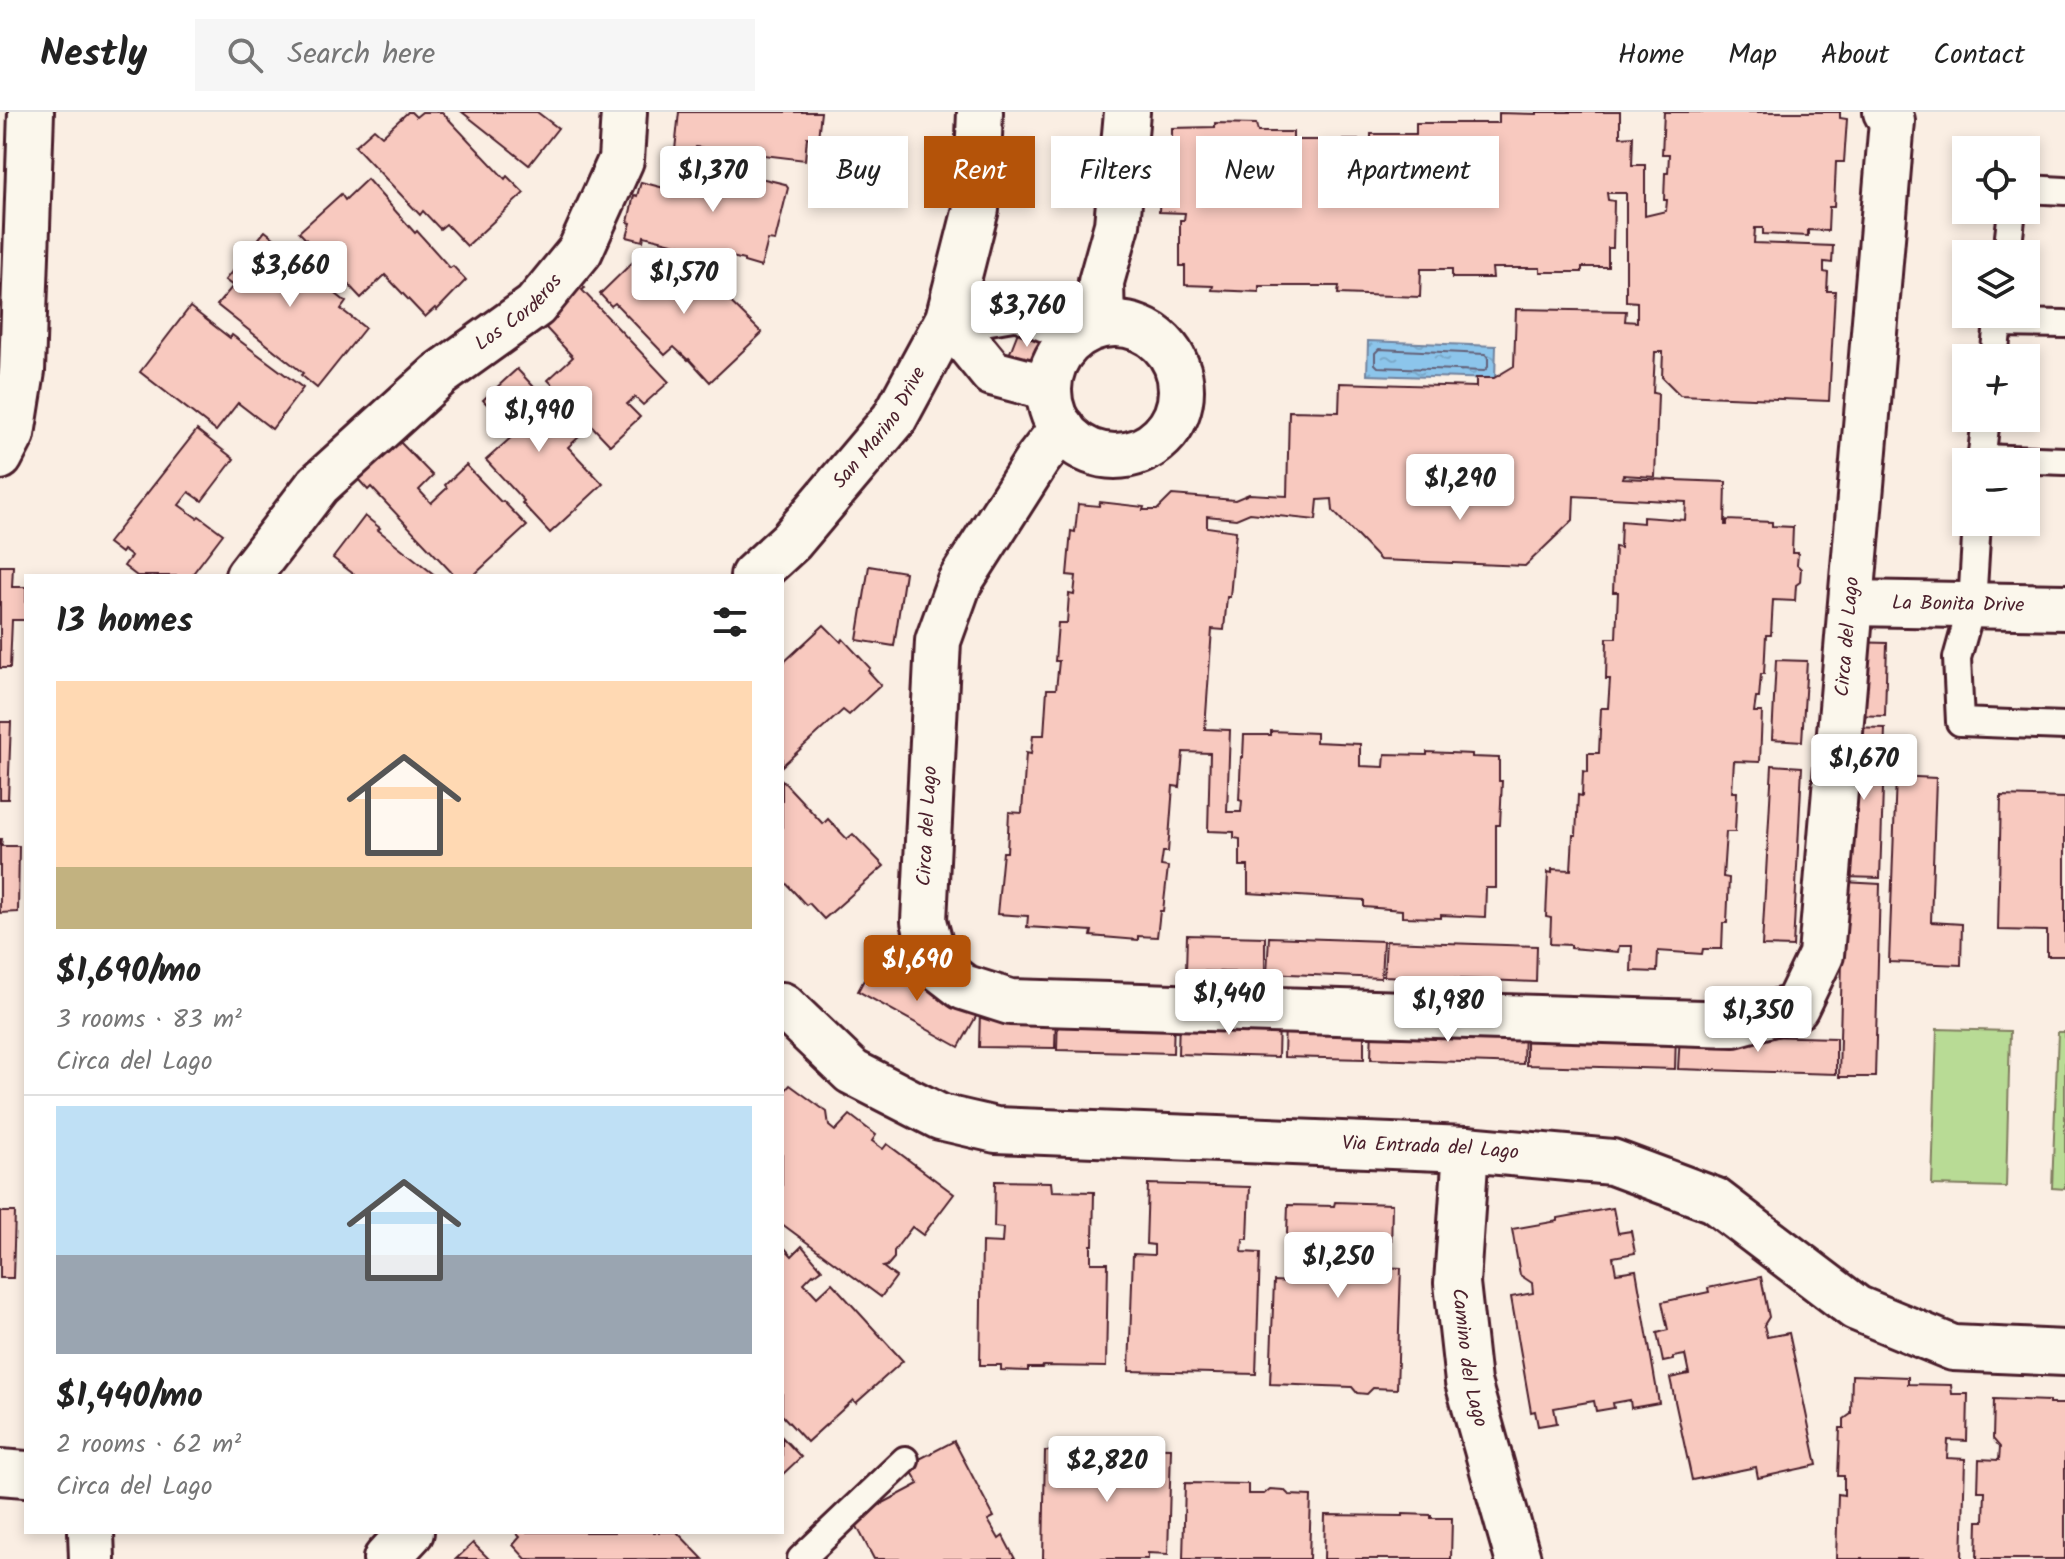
<!DOCTYPE html>
<html lang="en">
<head>
<meta charset="utf-8">
<style>
  body { margin:0; font-family:Kalam,sans-serif; background:#f6f6f6; color:#222; height:100vh; display:flex; flex-direction:column; font-size:30px; white-space:nowrap }
  * { box-sizing:border-box; margin:0 }
  p { font-size:26px; color:#767676 }
  .icon { flex:none; width:44px; height:44px; fill:none; stroke:currentColor; stroke-width:2; stroke-linecap:round; stroke-linejoin:round }
  .map { position:relative; flex:1; overflow:hidden }
  .panel { position:absolute; left:24px; top:462px; width:760px; height:960px; display:flex; flex-direction:column; background:#fff; border-radius:0px; box-shadow:0 4px 12px #0003 }
  .panel>* { flex:none }
  .hud { position:absolute; left:808px; top:24px; width:760px; height:72px; display:flex; gap:16px }
  .controls { position:absolute; left:1952px; top:24px; display:grid; gap:16px }
  .controls a { display:grid; place-items:center; width:88px; height:88px; border-radius:0px; background:#fff; box-shadow:0 4px 12px #0003; font-size:40px }
  .price { position:absolute; translate:-50% -68px; padding:0 18px; border-radius:8px; background:#fff; color:#222; font-size:26px; line-height:52px; filter:drop-shadow(0 2px 4px #0008) }
  .price::after { content:''; position:absolute; left:50%; top:48px; width:24px; height:18px; margin-left:-12px; background:inherit; clip-path:polygon(0 0,100% 0,50% 100%) }
  .price.selected { background:#b45309; color:#fff }
  ul { padding:0; list-style:none }
  li { display:grid; align-content:center; gap:16px; height:424px; padding:0 32px }
  li+li { border-top:2px solid #e0e0e0 }
  li span { display:grid; place-items:center; height:248px; border-radius:0px; color:#555 }
  li>.icon { margin-inline-start:auto }
  span .icon { width:144px; height:144px; fill:#fffc; stroke-width:1 }
  li b { font-size:34px }
  h2 { display:flex; justify-content:space-between; align-items:center; height:96px; padding:0 32px; font-size:34px }
  .chip { padding:0 28px; border-radius:0px; background:#fff; box-shadow:0 4px 12px #0003; font-size:28px; line-height:72px }
  .chip.selected { background:#b45309; color:#fff }
  header { display:flex; align-items:center; gap:48px; box-sizing:border-box; height:112px; padding:0 40px; background:#fff; border-bottom:2px solid #e0e0e0 }
  header strong { font-size:38px }
  nav { display:flex; gap:44px; margin-inline-start:auto; font-size:28px }
  .search { width:560px; height:72px; background:#f6f6f6; display:flex; align-items:center; gap:20px; box-sizing:border-box; padding:0 28px; border-radius:0px; color:#767676; font-size:30px }
  .map>svg:first-child { display:block }
  .park { fill:#b8db95; stroke:#817d60; stroke-width:2 }
  .water { fill:url(#water-ripples); stroke:#72839e; stroke-width:2 }
  .lines { fill:none; stroke-linecap:round; stroke-linejoin:round }
  .shore { stroke:#646178; stroke-width:2 }
  .building { fill:#f8c9bf; stroke:#4a1f2b; stroke-width:2 }
  .lane-casing { stroke:#4a1f2b; stroke-width:32 }
  .street-casing { stroke:#4a1f2b; stroke-width:50 }
  .secondary-casing { stroke:#4a1f2b; stroke-width:50 }
  .lane { stroke:#fbf7ec; stroke-width:26 }
  .street { stroke:#fbf7ec; stroke-width:44 }
  .secondary { stroke:#fbf7ec; stroke-width:44 }
  .labels { text-anchor:middle; dominant-baseline:central; stroke-width:6; stroke-linejoin:round; paint-order:stroke }
  .street-label { font-size:20px; fill:#4a1f2b; stroke:#fbf7ec }
</style>
</head>
<body>
<header>
<strong>Nestly</strong>
<div class="search"><svg class="icon" aria-label="search" viewBox="0 0 24 24"><circle cx="10" cy="10" r="6"/><path d="M15 15l6 6"/></svg>Search here</div>
<nav><a>Home</a><a>Map</a><a>About</a><a>Contact</a></nav>
</header>
<div class="map">
<svg width="2065" height="1447" viewBox="0 0 2065 1447">
  <defs>
    <pattern id="water-ripples" width="26" height="14" patternUnits="userSpaceOnUse" patternTransform="scale(2)"><rect width="26" height="14" fill="#8cc5eb"/><path d="M2 4q2-2 4 0t4 0M15 11q2-2 4 0t4 0" fill="none" stroke="#7aa9ca"/></pattern>
  </defs>
  <rect width="100%" height="100%" fill="#faeee3"/>
  <filter id="ink" filterUnits="userSpaceOnUse"><feTurbulence type="fractalNoise" baseFrequency=".0125" numOctaves="2"/><feDisplacementMap in="SourceGraphic" scale="16" xChannelSelector="R" yChannelSelector="G"/><feConvolveMatrix kernelMatrix="1 2 1 2 8 2 1 2 1" color-interpolation-filters="sRGB"/></filter>
  <g filter="url(#ink)">
    <g class="park">
      <polygon points="1937,917 2010,919 2006,1075 1932,1073"/>
      <polygon points="2058,920 2065,920 2065,1077 2052,1076"/>
    </g>
    <polygon class="water" points="1368,229 1496,234 1495,267 1367,263"/>
    <g class="lines">
      <polygon class="shore" points="1379,237 1485,242 1488,245 1488,255 1484,259 1378,255 1375,252 1375,241"/>
    </g>
    <g class="building">
      <polygon points="408,0 411,0 416,5 422,0 442,0 505,67 507,64 524,81 467,134 446,112 440,117 423,99 420,103 355,34 374,17 382,24"/>
      <polygon points="462,0 537,0 558,16 529,53"/>
      <polygon points="679,0 821,0 818,26 807,25 805,48 696,35 695,40 675,38"/>
      <polygon points="1537,0 1620,0 1620,25 1633,24 1632,53 1645,53 1645,104 1666,99 1667,88 1664,88 1665,61 1668,61 1669,42 1662,42 1664,0 1840,0 1840,6 1847,7 1844,50 1836,50 1834,95 1829,95 1828,119 1808,118 1808,124 1763,122 1763,116 1755,116 1754,131 1833,134 1832,151 1824,150 1824,160 1828,161 1827,179 1835,179 1829,289 1680,283 1662,265 1663,240 1655,240 1653,281 1658,282 1655,365 1623,363 1622,366 1726,370 1725,413 1727,413 1727,408 1772,410 1772,414 1793,415 1792,441 1798,441 1797,453 1801,457 1800,470 1796,473 1795,489 1773,488 1771,523 1766,523 1764,562 1761,562 1759,586 1756,586 1754,600 1762,600 1760,650 1734,649 1732,680 1737,680 1735,720 1726,720 1723,765 1729,766 1727,811 1723,811 1722,837 1703,837 1702,842 1658,839 1657,860 1631,859 1632,834 1619,834 1618,840 1571,836 1571,833 1550,832 1551,806 1546,805 1548,760 1552,761 1552,757 1571,758 1573,723 1576,723 1578,683 1582,684 1583,659 1588,660 1588,641 1599,641 1601,596 1608,596 1610,567 1606,567 1607,526 1616,526 1618,480 1613,480 1615,435 1620,436 1621,409 1643,411 1643,405 1685,408 1686,390 1574,384 1573,408 1525,454 1380,448 1333,399 1332,387 1318,388 1316,408 1250,401 1236,407 1207,404 1207,415 1236,419 1230,485 1227,485 1224,518 1212,517 1205,617 1230,618 1227,700 1241,700 1242,689 1239,688 1241,645 1243,645 1244,623 1271,623 1271,619 1316,621 1316,630 1360,632 1360,654 1384,655 1385,642 1427,643 1427,640 1472,642 1472,645 1499,646 1499,669 1502,669 1500,713 1496,713 1496,776 1486,776 1485,805 1441,803 1441,806 1402,805 1402,798 1364,795 1364,788 1248,781 1248,754 1240,754 1240,727 1234,726 1234,720 1208,719 1210,641 1183,640 1180,675 1173,674 1168,740 1163,740 1161,754 1168,755 1163,799 1160,799 1157,825 1138,824 1138,828 1091,824 1092,819 1027,815 1028,804 997,802 1003,740 1007,740 1009,700 1022,701 1026,641 1031,642 1033,623 1044,623 1047,577 1056,577 1059,549 1055,549 1058,511 1067,511 1069,482 1074,483 1076,464 1067,463 1071,419 1075,420 1078,392 1099,394 1100,390 1144,395 1143,398 1157,398 1172,383 1235,388 1249,382 1287,384 1289,299 1339,300 1340,271 1476,275 1476,266 1494,266 1514,254 1516,197 1626,199 1625,209 1637,210 1637,190 1626,189 1626,81 1607,81 1608,88 1614,89 1613,136 1608,136 1608,155 1582,155 1582,160 1540,160 1540,156 1492,156 1493,166 1452,166 1452,157 1421,157 1420,185 1338,182 1339,174 1259,174 1259,180 1212,178 1213,174 1185,173 1185,154 1180,154 1180,108 1184,108 1185,101 1159,100 1161,45 1172,45 1172,16 1215,15 1215,11 1256,12 1258,20 1293,20 1293,28 1371,28 1371,22 1416,22 1416,11 1499,11 1499,1 1537,2"/>
      <polygon points="703,52 785,72 788,76 775,129 768,128 761,155 744,150 744,148 692,135 692,136 644,124 643,129 627,125 631,111 628,110 634,83 637,84 641,70 695,84"/>
      <polygon points="367,67 415,121 417,119 450,156 453,154 466,168 437,198 435,196 425,205 385,163 361,186 299,120 341,82 345,88"/>
      <polygon points="265,119 329,170 326,174 346,190 341,197 365,216 317,276 301,263 303,261 217,193 233,174 225,168"/>
      <polygon points="638,145 668,177 693,153 762,221 710,270 689,247 688,248 674,235 665,243 615,191 611,194 600,182"/>
      <polygon points="574,164 585,176 582,178 669,270 643,293 635,285 627,292 640,305 610,333 548,268 573,245 533,202"/>
      <polygon points="190,195 230,226 232,223 303,276 272,317 238,291 216,319 140,260"/>
      <polygon points="1018,220 1045,231 1035,255 1009,243"/>
      <polygon points="517,257 580,324 568,335 603,372 550,421 522,391 524,389 486,348 515,322 483,288"/>
      <polygon points="197,318 234,347 202,389 189,380 179,393 197,406 199,404 223,422 191,464 137,464 124,454 131,444 123,438 121,441 108,431"/>
      <polygon points="398,328 433,364 419,378 431,391 447,376 445,373 466,353 501,390 503,389 527,414 473,464 455,464 371,375 368,378 357,366"/>
      <polygon points="365,404 380,416 378,418 436,464 356,464 333,446"/>
      <polygon points="0,454 13,454 12,475 26,475 26,508 12,508 10,556 0,556"/>
      <polygon points="869,454 905,460 894,534 857,528"/>
      <polygon points="824,513 841,530 843,527 870,556 868,559 881,573 849,603 843,598 782,654 782,552"/>
      <polygon points="1852,530 1887,531 1885,604 1849,603"/>
      <polygon points="1776,548 1807,549 1802,629 1772,627"/>
      <polygon points="0,610 11,610 8,687 0,687"/>
      <polygon points="1848,615 1885,616 1880,766 1844,765"/>
      <polygon points="1772,653 1802,655 1793,835 1762,834"/>
      <polygon points="1896,664 1936,666 1931,810 1962,812 1961,853 1889,850"/>
      <polygon points="782,668 823,712 828,707 847,727 853,722 884,754 824,807 809,791 806,793 782,767"/>
      <polygon points="2001,684 2065,686 2065,844 2047,844 2047,819 1998,818"/>
      <polygon points="0,727 2,727 1,734 19,734 18,800 0,801"/>
      <polygon points="1844,770 1880,772 1875,965 1839,965"/>
      <polygon points="1187,823 1265,825 1265,861 1186,859"/>
      <polygon points="1269,825 1383,829 1381,866 1267,861"/>
      <polygon points="1386,829 1537,834 1536,870 1384,864"/>
      <polygon points="875,847 977,903 959,935 858,879"/>
      <polygon points="980,899 1056,901 1055,936 979,935"/>
      <polygon points="1058,901 1174,905 1173,941 1057,938"/>
      <polygon points="1179,906 1279,908 1278,945 1178,942"/>
      <polygon points="1285,909 1364,911 1364,947 1284,945"/>
      <polygon points="1372,912 1524,916 1523,952 1371,947"/>
      <polygon points="1526,917 1676,921 1675,957 1526,953"/>
      <polygon points="1680,922 1836,926 1836,962 1678,957"/>
      <polygon points="790,973 827,1000 829,1014 835,1019 850,1003 876,1023 872,1029 883,1037 887,1032 954,1082 923,1123 912,1115 894,1139 894,1146 887,1154 883,1155 896,1165 881,1185 782,1112 782,982"/>
      <polygon points="995,1069 1051,1070 1052,1079 1094,1080 1093,1133 1091,1133 1091,1151 1108,1151 1106,1255 1043,1254 1042,1256 1028,1256 1028,1259 1001,1258 1001,1253 980,1253 982,1130 1002,1131 1003,1116 994,1115"/>
      <polygon points="1148,1072 1250,1075 1248,1127 1243,1127 1242,1140 1260,1141 1256,1262 1129,1259 1133,1142 1154,1143 1154,1133 1146,1132"/>
      <polygon points="1335,1090 1392,1092 1391,1143 1381,1143 1381,1155 1401,1156 1397,1277 1373,1276 1367,1282 1357,1281 1352,1275 1270,1272 1274,1169 1292,1170 1293,1151 1286,1150 1288,1093 1334,1094"/>
      <polygon points="1613,1096 1618,1121 1631,1119 1635,1141 1613,1145 1616,1161 1636,1158 1659,1291 1631,1296 1630,1288 1613,1291 1614,1296 1596,1299 1594,1289 1554,1296 1557,1311 1538,1314 1535,1299 1531,1300 1511,1185 1533,1181 1532,1171 1520,1163 1512,1117 1558,1109 1558,1106"/>
      <polygon points="0,1100 15,1100 13,1166 0,1166"/>
      <polygon points="782,1133 792,1144 802,1134 822,1157 814,1163 813,1162 804,1171 817,1185 832,1171 903,1249 856,1291 853,1288 807,1330 782,1303"/>
      <polygon points="1761,1165 1769,1205 1764,1213 1767,1225 1789,1221 1817,1353 1758,1366 1756,1355 1692,1368 1670,1266 1689,1262 1685,1243 1673,1245 1673,1248 1663,1250 1657,1221 1668,1218 1662,1190 1709,1180 1708,1176"/>
      <polygon points="1852,1263 1908,1265 1908,1272 1951,1273 1952,1282 1968,1282 1967,1329 1948,1328 1947,1346 1965,1347 1962,1447 1836,1447 1838,1382 1844,1383 1844,1364 1838,1364 1840,1316 1844,1316 1844,1307 1851,1302"/>
      <polygon points="1994,1287 2049,1289 2049,1292 2065,1292 2065,1447 1977,1447 1978,1409 1984,1409 1985,1379 1978,1379 1979,1347 1999,1348 2000,1335 1993,1327"/>
      <polygon points="782,1325 801,1345 782,1363"/>
      <polygon points="954,1329 994,1405 988,1408 999,1427 1003,1424 1015,1447 874,1447 853,1407 919,1372 908,1353"/>
      <polygon points="1109,1335 1171,1336 1168,1442 1148,1441 1148,1447 1043,1447 1045,1339 1109,1340"/>
      <polygon points="1185,1371 1248,1372 1248,1382 1264,1382 1270,1377 1284,1378 1289,1383 1311,1384 1309,1447 1183,1447"/>
      <polygon points="1403,1402 1431,1403 1431,1406 1452,1406 1451,1447 1324,1447 1325,1403 1403,1404"/>
      <polygon points="515,1420 677,1420 703,1447 526,1447 513,1433 520,1425"/>
      <polygon points="473,1431 489,1447 456,1447"/>
    </g>
    <g class="lines">
      <defs>
        <g id="lane">
          <polyline points="2026,77 2065,79"/>
          <polyline points="2007,142 2012,98"/>
          <polyline points="1998,211 2065,212"/>
          <polyline points="1994,246 1999,202"/>
          <polyline points="1981,346 2065,349"/>
          <polyline points="1981,350 1986,306"/>
          <polyline points="1977,410 1972,493 1957,546 1960,610 2065,614"/>
          <polyline points="801,1447 905,1348"/>
        </g>
        <g id="street">
          <circle cx="1115" cy="278" r="66"/>
          <polyline points="1102,213 1101,170 1117,113 1127,0"/>
          <polyline points="1049,276 992,261 948,207 1017,195 1081,221"/>
          <path id="s1" d="M 1062,316 L 1038,347 L 959,471 L 938,529 L 924,809 L 936,854 L 963,875 L 1010,890 L 1734,912 L 1796,895 L 1821,843 L 1892,9 L 1886,0"/>
          <polyline points="0,345 12,322 22,259 31,0"/>
          <path id="s2" d="M 248,464 L 318,373 L 439,263 L 535,194 L 580,139 L 621,48 L 624,0"/>
          <path id="s3" d="M 1852,491 L 2065,495"/>
          <path id="s4" d="M 782,893 L 852,960 L 940,1005 L 996,1018 L 1466,1037 L 1612,1050 L 1714,1088 L 1856,1196 L 1953,1236 L 2065,1241"/>
          <path id="s5" d="M 1466,1037 L 1457,1171 L 1468,1270 L 1518,1447"/>
          <polyline points="386,1447 411,1420"/>
        </g>
        <g id="secondary">
          <path id="s6" d="M 753,464 L 791,429 L 894,307 L 948,207 L 976,97 L 980,0"/>
          <polyline points="0,1360 26,1362"/>
          <polyline points="91,1420 92,1447"/>
        </g>
      </defs>
      <use href="#lane" class="lane-casing"/>
      <use href="#street" class="street-casing"/>
      <use href="#secondary" class="secondary-casing"/>
      <use href="#lane" class="lane"/>
      <use href="#street" class="street"/>
      <use href="#secondary" class="secondary"/>
    </g>
  </g>
  <g class="labels">
    <g class="street-label">
      <text stroke="none"><textPath href="#s2" startOffset="380">Los Corderos</textPath></text>
      <text stroke="none"><textPath href="#s6" startOffset="196">San Marino Drive</textPath></text>
      <text stroke="none"><textPath href="#s3" startOffset="106">La Bonita Drive</textPath></text>
      <text stroke="none"><textPath href="#s1" startOffset="1824">Circa del Lago</textPath></text>
      <text transform="translate(928 714) rotate(-87)">Circa del Lago</text>
      <text stroke="none"><textPath href="#s4" startOffset="688">Via Entrada del Lago</textPath></text>
      <text stroke="none"><textPath href="#s5" startOffset="210">Camino del Lago</textPath></text>
    </g>
  </g>
</svg>
<div class="controls">
<a><svg class="icon" aria-label="locate" viewBox="0 0 24 24"><circle cx="12" cy="12" r="6"/><path d="M12 2v4M12 18v4M2 12h4M18 12h4"/></svg></a>
<a><svg class="icon" aria-label="layers" viewBox="0 0 24 24"><path d="M12 4l9 5-9 5-9-5zM3 14l9 5 9-5"/></svg></a>
<a>+</a>
<a>−</a>
</div>
<b class="price" style="left:713px;top:102px">$1,370</b>
<b class="price" style="left:290px;top:197px">$3,660</b>
<b class="price" style="left:684px;top:204px">$1,570</b>
<b class="price" style="left:1027px;top:237px">$3,760</b>
<b class="price" style="left:539px;top:342px">$1,990</b>
<b class="price" style="left:1460px;top:410px">$1,290</b>
<b class="price" style="left:1864px;top:690px">$1,670</b>
<b class="price selected" style="left:917px;top:891px">$1,690</b>
<b class="price" style="left:1229px;top:925px">$1,440</b>
<b class="price" style="left:1448px;top:932px">$1,980</b>
<b class="price" style="left:1758px;top:942px">$1,350</b>
<b class="price" style="left:1338px;top:1188px">$1,250</b>
<b class="price" style="left:1107px;top:1392px">$2,820</b>
<div class="hud">
<a class="chip">Buy</a>
<a class="chip selected">Rent</a>
<a class="chip">Filters</a>
<a class="chip">New</a>
<a class="chip">Apartment</a>
</div>
<section class="panel">
<h2>13 homes<svg class="icon" aria-label="filters" viewBox="0 0 24 24"><path d="M4 7h16M4 17h16"/><circle cx="9" cy="7" r="2"/><circle cx="15" cy="17" r="2"/></svg></h2>
<ul>
<li><span style="background:linear-gradient(#ffd9b3 75%,#c2b280 0)"><svg class="icon" aria-label="home" viewBox="0 0 24 24"><path d="M3 11l9-7 9 7M6 9v11h12V9"/></svg></span><div><b>$1,690/mo</b><p>3 rooms · 83 m²</p><p>Circa del Lago</p></div></li>
<li><span style="background:linear-gradient(#bfe0f5 60%,#9aa5b1 0)"><svg class="icon" aria-label="home" viewBox="0 0 24 24"><path d="M3 11l9-7 9 7M6 9v11h12V9"/></svg></span><div><b>$1,440/mo</b><p>2 rooms · 62 m²</p><p>Circa del Lago</p></div></li>
</ul>
</section>
</div>
</body>
</html>
